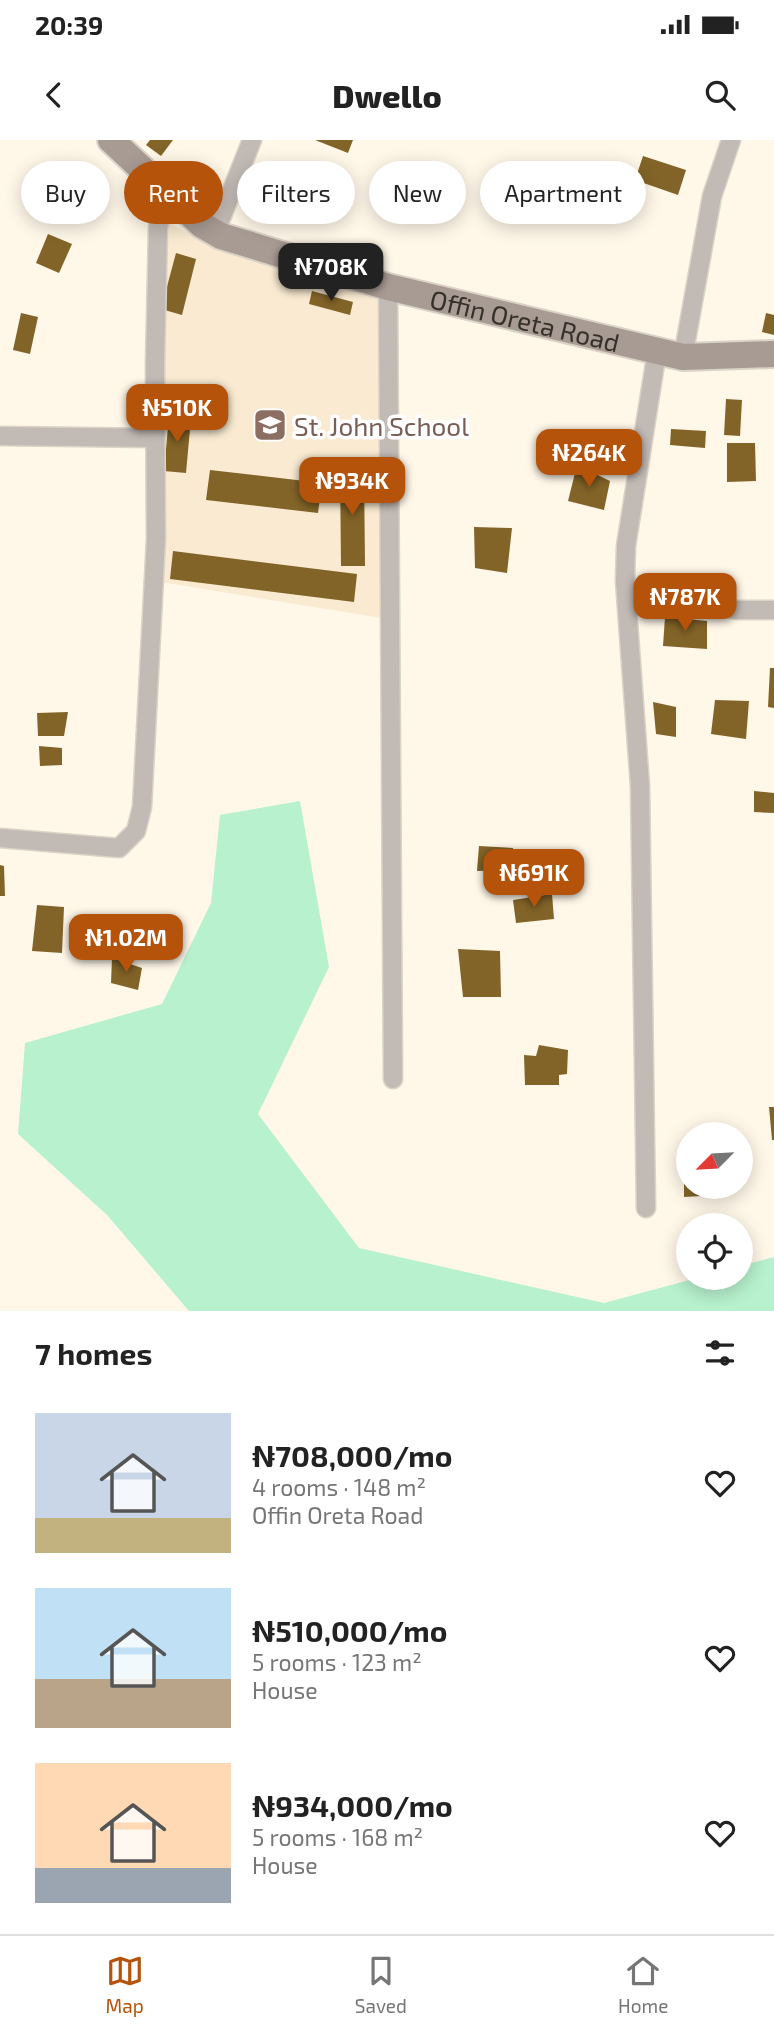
<!DOCTYPE html>
<html lang="en">
<head>
<meta charset="utf-8">
<style>
  body { margin:0; font-family:"Exo 2",sans-serif; background:#f6f6f6; color:#222; height:100vh; display:flex; flex-direction:column; font-size:26px; white-space:nowrap }
  * { box-sizing:border-box; margin:0 }
  p { font-size:23px; color:#767676 }
  .icon { flex:none; width:38px; height:38px; fill:none; stroke:currentColor; stroke-width:2; stroke-linecap:round; stroke-linejoin:round }
  .map { position:relative; height:1171px; overflow:hidden }
  .details { display:flex; flex-direction:column; background:#fff; flex:1 }
  .details>* { flex:none }
  .guide { position:absolute; left:21px; top:21px; width:733px; height:63px; display:flex; gap:14px }
  .needle { width:46px; rotate:246deg }
  .tools { position:absolute; left:676px; top:982px; display:grid; gap:14px }
  .tools a { display:grid; place-items:center; width:77px; height:77px; border-radius:50%; background:#fff; box-shadow:0 4px 18px #0003; font-size:35px }
  .price { position:absolute; translate:-50% -60px; padding:0 16px; border-radius:14px; background:#b45309; color:#fff; font-size:23px; line-height:46px; filter:drop-shadow(0 2px 4px #0008) }
  .price::after { content:''; position:absolute; left:50%; top:42px; width:21px; height:16px; margin-left:-10px; background:inherit; clip-path:polygon(0 0,100% 0,50% 100%) }
  .price.current { background:#222; color:#fff }
  ul { padding:0; list-style:none }
  li { display:flex; align-items:center; gap:21px; height:175px; padding:0 35px }
  li span { display:grid; place-items:center; flex:none; width:196px; height:140px; border-radius:0px; color:#555 }
  li>.icon { margin-inline-start:auto }
  span .icon { width:84px; height:84px; fill:#fffc; stroke-width:1 }
  li b { font-size:30px }
  h2 { display:flex; justify-content:space-between; align-items:center; height:84px; padding:0 35px; font-size:30px }
  .tag { padding:0 24px; border-radius:32px; background:#fff; box-shadow:0 4px 18px #0003; font-size:24px; line-height:63px }
  .tag.current { background:#b45309; color:#fff }
  .status { display:flex; justify-content:space-between; align-items:center; height:49px; padding:0 35px; background:#fff; direction:ltr }
  .status svg { height:19px; fill:currentColor }
  header { display:flex; justify-content:space-between; align-items:center; height:91px; padding:0 35px; background:#fff; font-size:32px; font-weight:800 }
  .tab-bar { display:flex; justify-content:space-around; align-items:center; height:98px; border-top:2px solid #e0e0e0; background:#fff; font-size:19px; color:#767676 }
  .tab-bar a { display:grid; justify-items:center; gap:4px }
  .tab-bar .current { color:#b45309 }
  .map>svg:first-child { display:block }
  .built { fill:#f9ead1 }
  .green { fill:#b7f1cd }
  .building { fill:#836428 }
  .lines { fill:none; stroke-linecap:round; stroke-linejoin:round }
  .street-casing { stroke:#dbd3c6; stroke-width:21 }
  .secondary-casing { stroke:#dbd3c6; stroke-width:30 }
  .street { stroke:#c2bab5; stroke-width:18 }
  .secondary { stroke:#a89b94; stroke-width:26 }
  .labels { text-anchor:middle; dominant-baseline:central; stroke-width:7; stroke-linejoin:round; paint-order:stroke }
  .street-label { font-size:26px; fill:#35312a; stroke:#fff }
  .education-label { font-size:26px; fill:#785e54; stroke:#fff; text-anchor:start }
</style>
</head>
<body>
<div class="status"><b>20:39</b><svg viewBox="0 0 49 12"><path d="M0 12V9h3v3zM5 12V6h3v6zM10 12V3h3v9zM15 12V0h3v12zM26 1h20v11H26zM47 4h2v5h-2z"/></svg></div>
<header><svg class="icon" aria-label="back" viewBox="0 0 24 24"><path d="M15 5l-7 7 7 7"/></svg>Dwello<svg class="icon" aria-label="search" viewBox="0 0 24 24"><circle cx="10" cy="10" r="6"/><path d="M15 15l6 6"/></svg></header>
<div class="map">
<svg width="774" height="1171" viewBox="0 0 774 1171">
  <rect width="100%" height="100%" fill="#fff7e8"/>
  <polygon class="built" points="169,83 189,93 292,128 380,152 382,478 161,442 162,248"/>
  <polygon class="green" points="300,661 329,827 258,974 359,1108 604,1163 697,1138 740,1138 740,1126 774,1117 774,1171 189,1171 107,1075 18,994 25,903 162,864 211,763 220,675"/>
  <g class="building">
    <polygon points="150,0 173,0 161,16 146,5"/>
    <polygon points="315,0 353,0 348,13"/>
    <polygon points="643,16 686,30 678,55 635,40"/>
    <polygon points="48,94 72,104 59,133 36,123"/>
    <polygon points="176,113 196,119 182,175 161,169"/>
    <polygon points="312,151 353,162 350,175 309,164"/>
    <polygon points="21,173 38,177 30,214 13,210"/>
    <polygon points="766,173 774,175 774,195 762,192"/>
    <polygon points="726,259 742,260 740,296 724,295"/>
    <polygon points="169,276 191,278 186,333 164,331"/>
    <polygon points="671,289 706,291 705,308 670,305"/>
    <polygon points="727,303 755,303 756,341 727,342"/>
    <polygon points="577,325 610,341 604,370 568,361"/>
    <polygon points="340,328 364,328 365,426 341,426"/>
    <polygon points="210,330 322,343 318,373 206,360"/>
    <polygon points="474,387 512,388 507,433 475,428"/>
    <polygon points="173,411 357,434 354,462 170,439"/>
    <polygon points="665,477 707,481 707,509 663,506"/>
    <polygon points="770,528 774,528 774,568 768,567"/>
    <polygon points="715,560 749,561 746,599 711,594"/>
    <polygon points="653,562 676,567 676,597 656,594"/>
    <polygon points="68,572 64,596 38,596 37,573"/>
    <polygon points="39,606 62,608 62,625 40,626"/>
    <polygon points="754,651 774,653 774,673 754,672"/>
    <polygon points="479,706 513,708 511,730 477,731"/>
    <polygon points="0,725 4,726 5,756 0,756"/>
    <polygon points="552,754 554,779 516,783 513,760"/>
    <polygon points="37,765 64,767 62,813 32,811"/>
    <polygon points="152,796 166,798 163,817 150,814"/>
    <polygon points="458,809 500,811 501,857 463,857"/>
    <polygon points="112,818 142,828 138,850 111,843"/>
    <polygon points="539,905 568,910 567,934 559,935 559,945 525,945 524,915 536,916"/>
    <polygon points="769,967 774,967 774,1000 772,1000"/>
    <polygon points="684,1032 688,1032 688,1046 719,1046 720,1055 684,1057"/>
  </g>
  <g class="lines">
    <defs>
      <g id="street">
        <polyline points="215,93 252,0"/>
        <polyline points="388,147 393,939"/>
        <polyline points="683,217 712,56 731,0"/>
        <polyline points="0,296 155,298"/>
        <polyline points="627,461 659,456 737,470 774,470"/>
        <polyline points="0,698 119,708 136,691 142,667 156,399 155,225 158,88 165,51"/>
        <polyline points="646,1068 640,646 625,441 626,406 657,211"/>
      </g>
      <g id="secondary">
        <path id="s1" d="M 111,0 L 202,85 L 221,96 L 388,147 L 683,217 L 774,214"/>
      </g>
    </defs>
    <use href="#street" class="street-casing"/>
    <use href="#secondary" class="secondary-casing"/>
    <use href="#street" class="street"/>
    <use href="#secondary" class="secondary"/>
  </g>
  <defs>
    <symbol id="school-square" viewBox="-11 -11 22 22"><rect x="-9" y="-9" width="18" height="18" rx="4" fill="#8d6e63" stroke="#fff"/><path d="M0-5L7-2L0 1L-7-2ZM-4 1L0 2.5L4 1V4Q0 6-4 4Z" fill="#fff"/></symbol>
  </defs>
  <g fill-rule="evenodd">
    <use href="#school-square" x="251" y="266" width="38" height="38"/>
  </g>
  <g class="labels">
    <g class="street-label">
      <text stroke="none"><textPath href="#s1" startOffset="462">Offin Oreta Road</textPath></text>
    </g>
    <g class="education-label">
      <text x="294" y="285">St. John School</text>
    </g>
  </g>
</svg>
<div class="tools">
<a><svg class="needle" viewBox="-14 -14 28 28"><path d="M0-13l5 13h-10z" fill="#e53935"/><path d="M0 13l5-13h-10z" fill="#767676"/></svg></a>
<a><svg class="icon" aria-label="locate" viewBox="0 0 24 24"><circle cx="12" cy="12" r="6"/><path d="M12 2v4M12 18v4M2 12h4M18 12h4"/></svg></a>
</div>
<b class="price current" style="left:331px;top:163px">₦708K</b>
<b class="price" style="left:177px;top:304px">₦510K</b>
<b class="price" style="left:589px;top:349px">₦264K</b>
<b class="price" style="left:352px;top:377px">₦934K</b>
<b class="price" style="left:685px;top:493px">₦787K</b>
<b class="price" style="left:534px;top:769px">₦691K</b>
<b class="price" style="left:126px;top:834px">₦1.02M</b>
<div class="guide">
<a class="tag">Buy</a>
<a class="tag current">Rent</a>
<a class="tag">Filters</a>
<a class="tag">New</a>
<a class="tag">Apartment</a>
</div>
</div>
<section class="details">
<h2>7 homes<svg class="icon" aria-label="filters" viewBox="0 0 24 24"><path d="M4 7h16M4 17h16"/><circle cx="9" cy="7" r="2"/><circle cx="15" cy="17" r="2"/></svg></h2>
<ul>
<li><span style="background:linear-gradient(#c9d6e8 75%,#c2b280 0)"><svg class="icon" aria-label="home" viewBox="0 0 24 24"><path d="M3 11l9-7 9 7M6 9v11h12V9"/></svg></span><div><b>₦708,000/mo</b><p>4 rooms · 148 m²</p><p>Offin Oreta Road</p></div><svg class="icon" aria-label="heart" viewBox="0 0 24 24"><path d="M12 20l-8-8c-3-5 5-10 8-4 3-6 11-1 8 4z"/></svg></li>
<li><span style="background:linear-gradient(#bfe0f5 65%,#b9a48a 0)"><svg class="icon" aria-label="home" viewBox="0 0 24 24"><path d="M3 11l9-7 9 7M6 9v11h12V9"/></svg></span><div><b>₦510,000/mo</b><p>5 rooms · 123 m²</p><p>House</p></div><svg class="icon" aria-label="heart" viewBox="0 0 24 24"><path d="M12 20l-8-8c-3-5 5-10 8-4 3-6 11-1 8 4z"/></svg></li>
<li><span style="background:linear-gradient(#ffd9b3 75%,#9aa5b1 0)"><svg class="icon" aria-label="home" viewBox="0 0 24 24"><path d="M3 11l9-7 9 7M6 9v11h12V9"/></svg></span><div><b>₦934,000/mo</b><p>5 rooms · 168 m²</p><p>House</p></div><svg class="icon" aria-label="heart" viewBox="0 0 24 24"><path d="M12 20l-8-8c-3-5 5-10 8-4 3-6 11-1 8 4z"/></svg></li>
</ul>
</section>
<nav class="tab-bar">
<a class="current"><svg class="icon" aria-label="map" viewBox="0 0 24 24"><path d="M3 6l6-2 6 2 6-2v14l-6 2-6-2-6 2zM9 4v14M15 6v14"/></svg>Map</a>
<a><svg class="icon" aria-label="saved" viewBox="0 0 24 24"><path d="M7 4h10v16l-5-4-5 4z"/></svg>Saved</a>
<a><svg class="icon" aria-label="home" viewBox="0 0 24 24"><path d="M3 11l9-7 9 7M6 9v11h12V9"/></svg>Home</a>
</nav>
</body>
</html>
